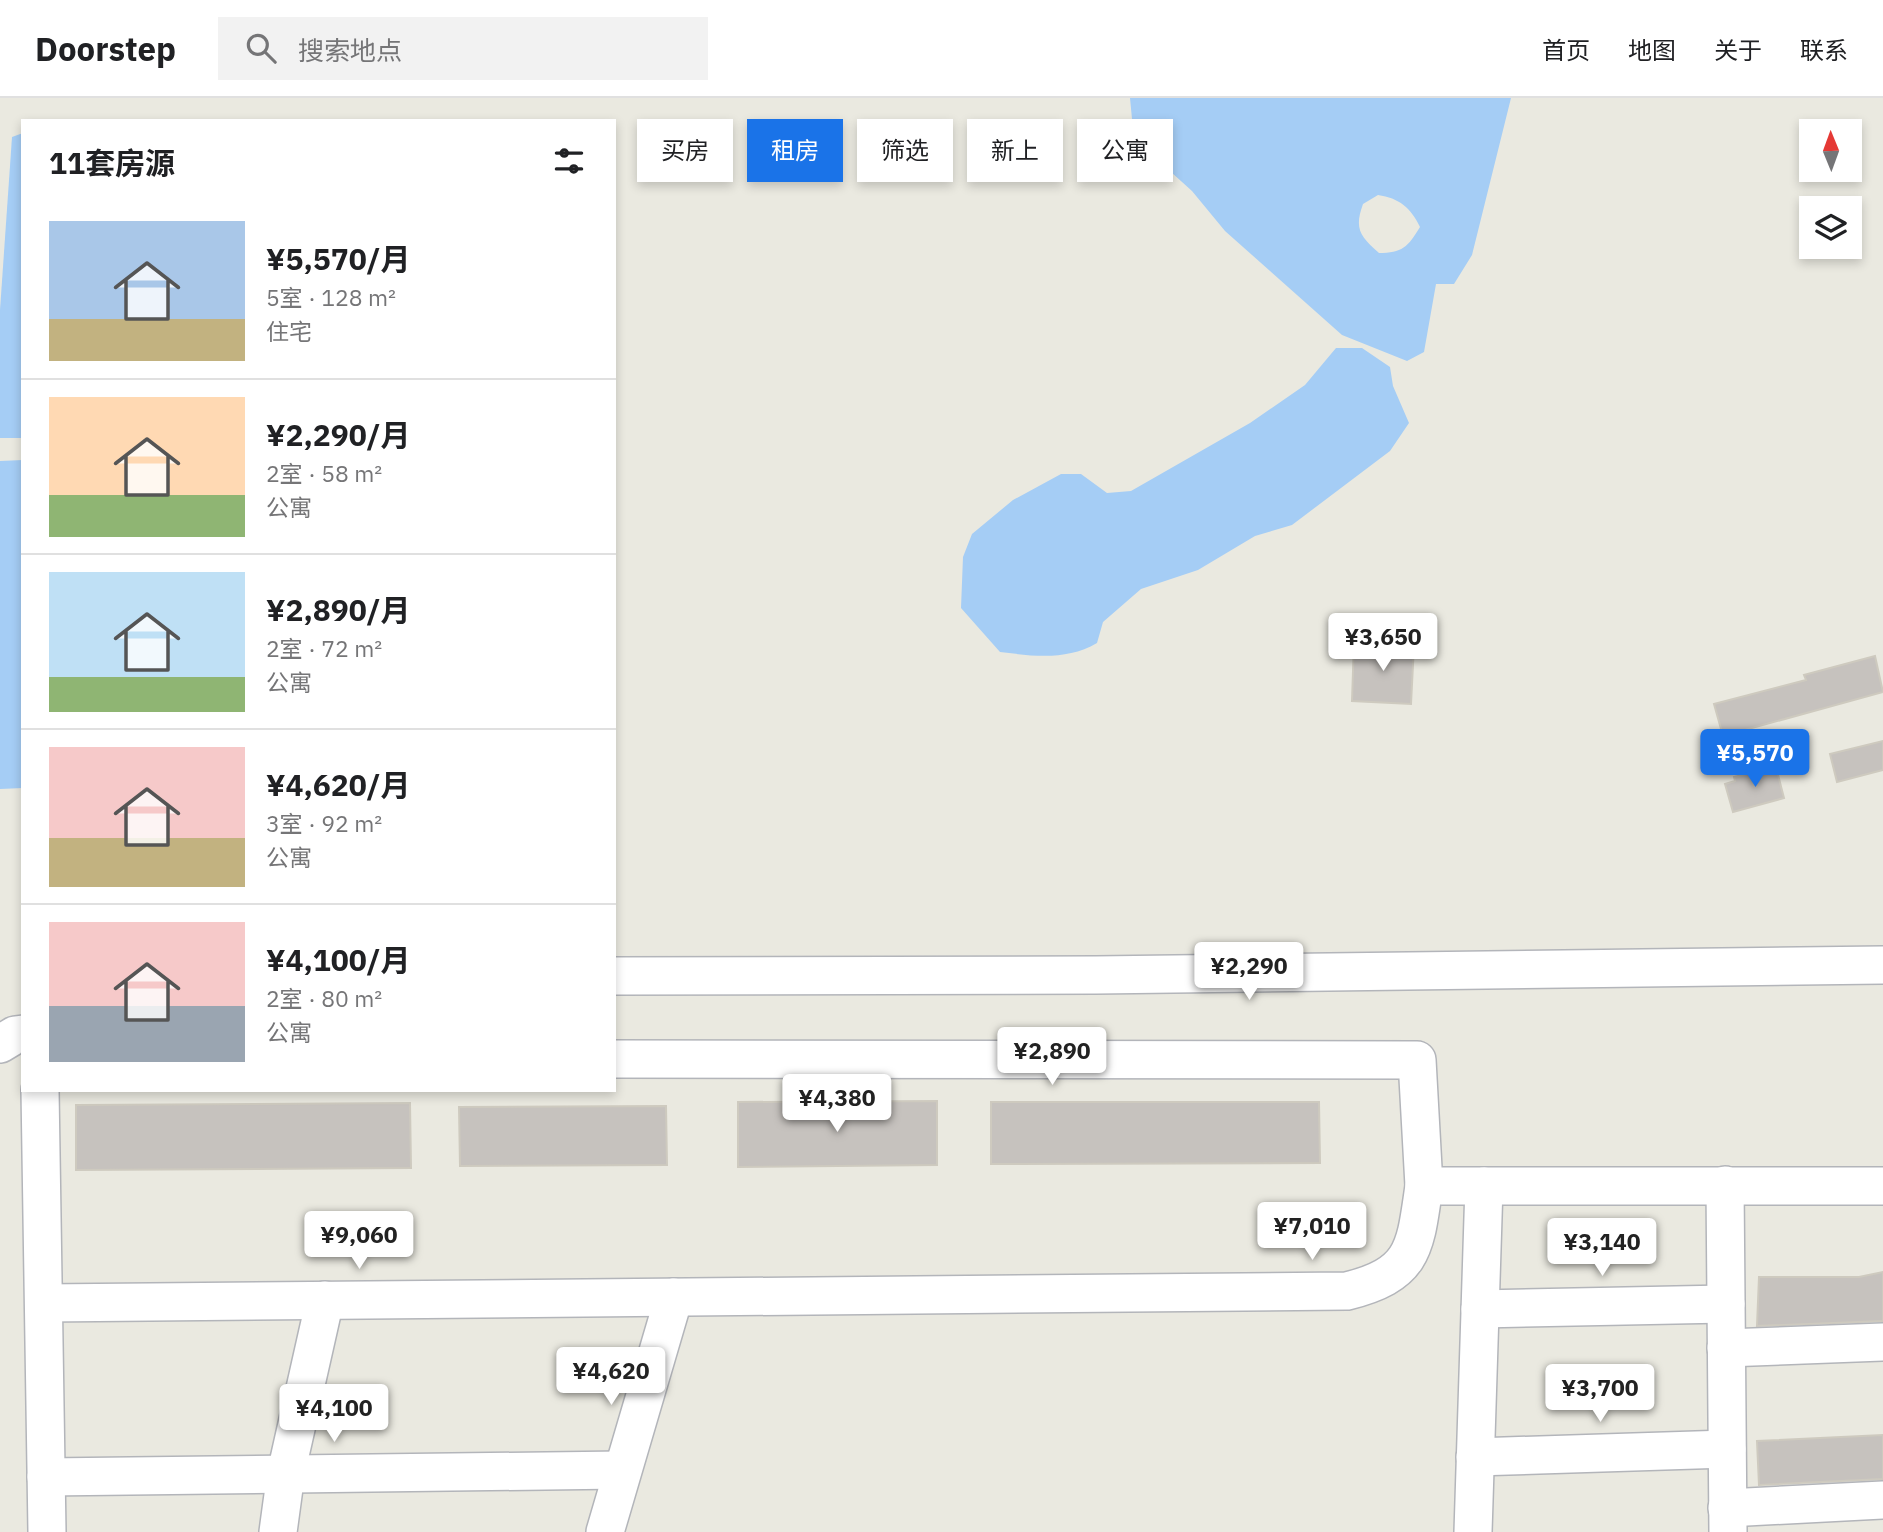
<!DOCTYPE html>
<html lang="zh">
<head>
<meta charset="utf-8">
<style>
  body { margin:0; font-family:"IBM Plex Sans","Noto Sans SC",sans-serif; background:#f2f2f2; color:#202124; height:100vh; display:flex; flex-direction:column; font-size:26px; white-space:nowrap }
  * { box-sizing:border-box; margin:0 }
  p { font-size:23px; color:#757577 }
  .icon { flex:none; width:38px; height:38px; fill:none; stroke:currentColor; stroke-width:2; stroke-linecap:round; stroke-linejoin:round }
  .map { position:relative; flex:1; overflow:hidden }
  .panel { position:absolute; left:21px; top:21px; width:595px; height:973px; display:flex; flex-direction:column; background:#fff; border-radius:0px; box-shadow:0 4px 10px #0003 }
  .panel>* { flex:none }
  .top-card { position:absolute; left:637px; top:21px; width:665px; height:63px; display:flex; gap:14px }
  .needle { width:46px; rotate:359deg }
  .tools { position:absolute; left:1799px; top:21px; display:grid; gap:14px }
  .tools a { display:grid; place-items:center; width:63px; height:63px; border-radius:0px; background:#fff; box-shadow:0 4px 10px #0003; font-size:35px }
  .price { position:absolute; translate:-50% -60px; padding:0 16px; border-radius:7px; background:#fff; color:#222; font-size:23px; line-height:46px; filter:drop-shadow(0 2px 4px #0008) }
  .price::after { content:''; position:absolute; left:50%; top:42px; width:21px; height:16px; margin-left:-10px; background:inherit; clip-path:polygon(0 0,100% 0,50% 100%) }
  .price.selected { background:#1a73e8; color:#fff }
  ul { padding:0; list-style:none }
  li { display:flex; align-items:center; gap:21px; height:175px; padding:0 28px }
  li+li { border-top:2px solid #e0e0e0 }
  li span { display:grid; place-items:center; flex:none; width:196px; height:140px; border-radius:0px; color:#555 }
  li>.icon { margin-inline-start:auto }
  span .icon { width:84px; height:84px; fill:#fffc; stroke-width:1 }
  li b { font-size:30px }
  h2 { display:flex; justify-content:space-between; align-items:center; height:84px; padding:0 28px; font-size:30px }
  .chip { padding:0 24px; border-radius:0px; background:#fff; box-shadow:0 4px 10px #0003; font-size:24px; line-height:63px }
  .chip.selected { background:#1a73e8; color:#fff }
  header { display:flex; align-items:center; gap:42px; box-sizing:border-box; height:98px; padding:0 35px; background:#fff; border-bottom:2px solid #e0e0e0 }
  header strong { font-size:33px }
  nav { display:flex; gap:38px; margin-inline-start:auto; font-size:24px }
  .search { width:490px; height:63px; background:#f2f2f2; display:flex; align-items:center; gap:18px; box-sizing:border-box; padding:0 24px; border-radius:0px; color:#757577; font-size:26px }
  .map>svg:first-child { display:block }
  .water { fill:#a5cdf5; fill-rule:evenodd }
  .building { fill:#c6c2be; stroke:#cecabf; stroke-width:2 }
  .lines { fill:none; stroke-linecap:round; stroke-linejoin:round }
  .street-casing { stroke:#b3b5ba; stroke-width:40 }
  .street { stroke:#fff; stroke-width:37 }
</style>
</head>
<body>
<header>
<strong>Doorstep</strong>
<div class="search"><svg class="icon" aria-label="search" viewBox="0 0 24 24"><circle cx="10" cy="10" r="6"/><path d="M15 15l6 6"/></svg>搜索地点</div>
<nav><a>首页</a><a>地图</a><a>关于</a><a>联系</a></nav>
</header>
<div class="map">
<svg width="1883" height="1434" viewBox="0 0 1883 1434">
  <rect width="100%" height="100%" fill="#eae9e0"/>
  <g class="water">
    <path d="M 1130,0 L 1511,0 L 1472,157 L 1454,186 L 1436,186 L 1424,254 L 1407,263 L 1342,237 L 1225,133 L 1192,93 L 1151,56 L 1132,21 ZM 1378,97 C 1399,100 1411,110 1420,129 C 1408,149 1402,155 1379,155 C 1360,138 1354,131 1363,106 Z"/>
    <polygon points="23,35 23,340 0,340 0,212 12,39"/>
    <path d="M 1336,250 L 1362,250 L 1390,269 L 1393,288 L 1409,325 L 1390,353 L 1292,427 L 1255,438 L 1198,472 L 1141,491 L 1103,524 L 1097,545 C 1066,563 1034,558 1000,554 L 961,510 L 963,459 L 972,436 L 1013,402 L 1061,376 L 1081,376 L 1107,395 L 1131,393 L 1250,325 L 1305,287 Z"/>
    <polygon points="23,362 23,690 0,691 0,363"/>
  </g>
  <g class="building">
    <polygon points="1354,544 1414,547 1411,606 1352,603"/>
    <polygon points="1875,558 1883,594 1723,638 1714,606 1806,582 1804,577"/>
    <polygon points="1883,643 1883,672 1837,684 1830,656"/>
    <polygon points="1776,669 1784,700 1733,714 1725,686 1735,683 1734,679"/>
    <polygon points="937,1003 937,1067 738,1069 738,1004"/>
    <polygon points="991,1004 1319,1004 1320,1065 991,1066"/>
    <polygon points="410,1005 411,1070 76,1072 76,1007"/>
    <polygon points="666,1008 667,1067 460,1068 459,1009"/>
    <polygon points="1883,1174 1883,1223 1757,1228 1759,1179 1859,1179"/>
    <polygon points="1883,1337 1883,1381 1759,1387 1757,1343"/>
  </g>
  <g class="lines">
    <defs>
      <g id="street">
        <polyline points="614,878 1096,877 1883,867"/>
        <polyline points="0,946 15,937 23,936"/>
        <polyline points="614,961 1417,962 1424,1088"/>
        <polyline points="40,992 47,1434"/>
        <polyline points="1725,1087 1728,1434"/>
        <path d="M 44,1205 L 1347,1193 C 1415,1176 1415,1150 1424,1088 L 1883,1088"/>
        <polyline points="1480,1211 1726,1206"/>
        <polyline points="1726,1250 1883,1244"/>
        <polyline points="1475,1359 1727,1351"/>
        <polyline points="46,1379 622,1372"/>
        <polyline points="1727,1410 1883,1402"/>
        <polyline points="278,1434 286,1375 325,1202"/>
        <polyline points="605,1434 674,1199"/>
        <polyline points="1473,1434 1484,1088"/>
      </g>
    </defs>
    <use href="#street" class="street-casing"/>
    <use href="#street" class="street"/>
  </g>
</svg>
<div class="tools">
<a><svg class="needle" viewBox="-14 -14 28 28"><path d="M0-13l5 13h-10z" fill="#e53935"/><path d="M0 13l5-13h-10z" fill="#757577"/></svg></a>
<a><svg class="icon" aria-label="layers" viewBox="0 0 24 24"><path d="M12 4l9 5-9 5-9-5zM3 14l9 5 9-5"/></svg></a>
</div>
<b class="price" style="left:1383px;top:575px">¥3,650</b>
<b class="price selected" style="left:1755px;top:691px">¥5,570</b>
<b class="price" style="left:1249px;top:904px">¥2,290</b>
<b class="price" style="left:1052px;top:989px">¥2,890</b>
<b class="price" style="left:837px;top:1036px">¥4,380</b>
<b class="price" style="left:1312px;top:1164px">¥7,010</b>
<b class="price" style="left:359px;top:1173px">¥9,060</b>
<b class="price" style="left:1602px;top:1180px">¥3,140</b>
<b class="price" style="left:611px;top:1309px">¥4,620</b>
<b class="price" style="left:1600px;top:1326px">¥3,700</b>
<b class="price" style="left:334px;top:1346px">¥4,100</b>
<div class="top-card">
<a class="chip">买房</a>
<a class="chip selected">租房</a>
<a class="chip">筛选</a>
<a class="chip">新上</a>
<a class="chip">公寓</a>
</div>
<section class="panel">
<h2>11套房源<svg class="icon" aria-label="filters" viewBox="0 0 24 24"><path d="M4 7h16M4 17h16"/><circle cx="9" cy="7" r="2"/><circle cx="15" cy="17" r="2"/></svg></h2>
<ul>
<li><span style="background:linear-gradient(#a9c7e8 70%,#c2b280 0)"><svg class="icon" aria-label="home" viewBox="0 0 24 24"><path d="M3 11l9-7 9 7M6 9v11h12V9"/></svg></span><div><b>¥5,570/月</b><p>5室 · 128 m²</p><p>住宅</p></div></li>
<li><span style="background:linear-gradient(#ffd9b3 70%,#8fb573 0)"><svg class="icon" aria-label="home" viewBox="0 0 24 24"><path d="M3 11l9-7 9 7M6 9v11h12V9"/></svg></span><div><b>¥2,290/月</b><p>2室 · 58 m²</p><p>公寓</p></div></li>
<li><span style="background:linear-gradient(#bfe0f5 75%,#8fb573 0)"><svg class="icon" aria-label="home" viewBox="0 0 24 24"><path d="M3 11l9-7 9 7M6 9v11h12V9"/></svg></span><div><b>¥2,890/月</b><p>2室 · 72 m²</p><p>公寓</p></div></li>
<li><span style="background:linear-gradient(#f6c9c9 65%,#c2b280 0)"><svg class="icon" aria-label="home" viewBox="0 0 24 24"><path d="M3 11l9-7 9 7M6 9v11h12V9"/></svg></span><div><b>¥4,620/月</b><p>3室 · 92 m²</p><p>公寓</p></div></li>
<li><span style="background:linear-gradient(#f6c9c9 60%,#9aa5b1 0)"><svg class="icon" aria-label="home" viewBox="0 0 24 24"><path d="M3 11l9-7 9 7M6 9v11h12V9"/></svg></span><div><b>¥4,100/月</b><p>2室 · 80 m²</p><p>公寓</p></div></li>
</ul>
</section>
</div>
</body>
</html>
